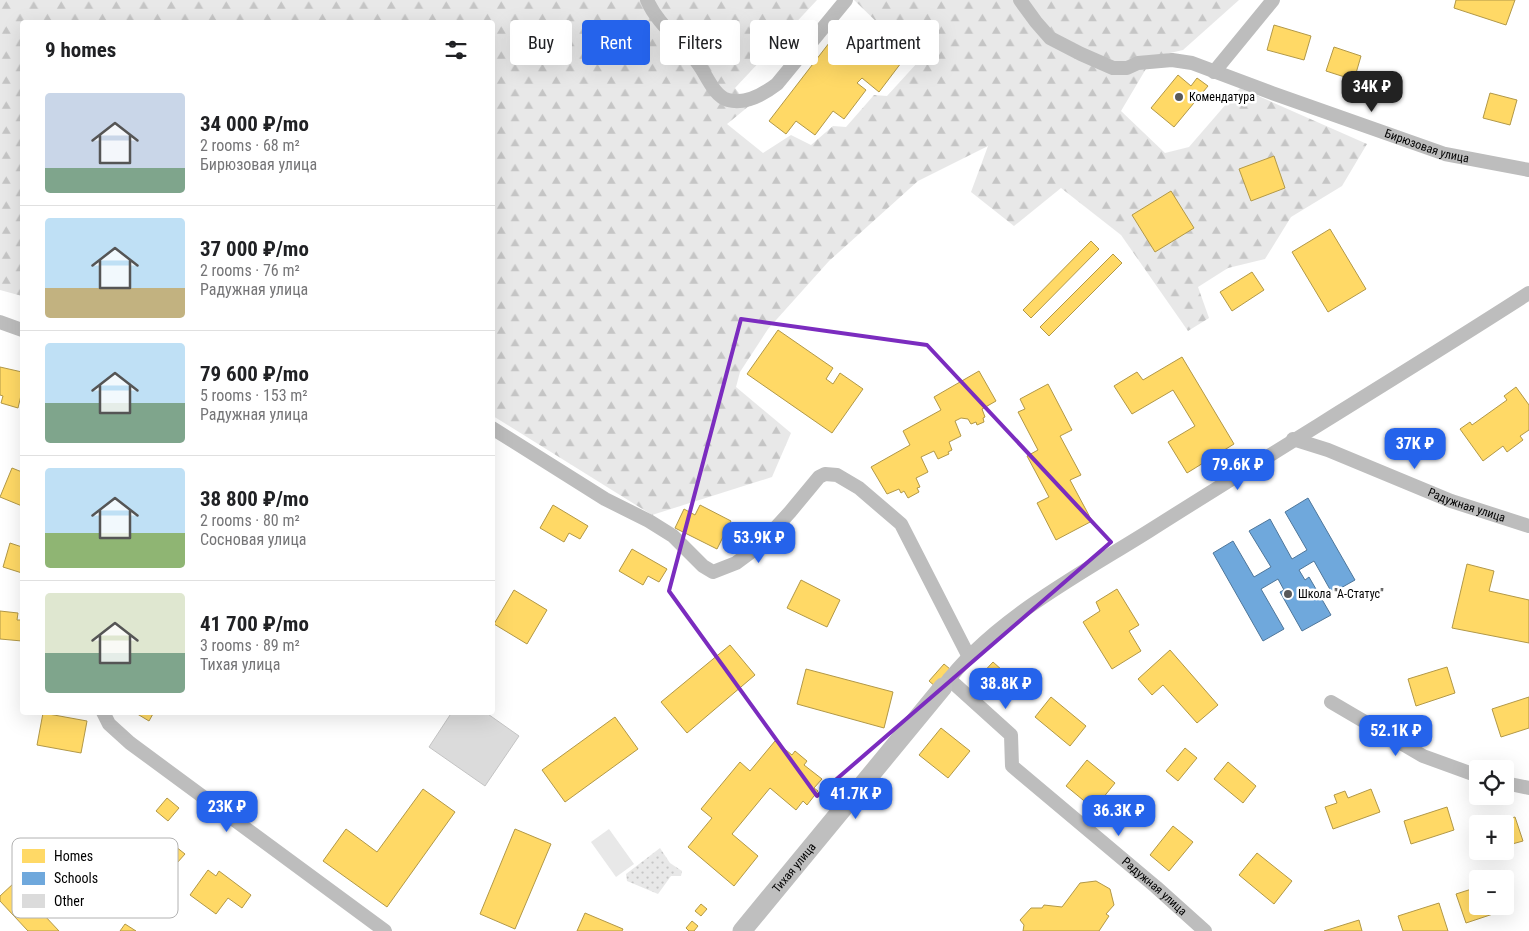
<!DOCTYPE html>
<html lang="en">
<head>
<meta charset="utf-8">
<style>
  body { margin:0; font-family:"Roboto Condensed",sans-serif; background:#f6f6f6; color:#202124; height:100vh; display:flex; flex-direction:column; font-size:19px; white-space:nowrap }
  * { box-sizing:border-box; margin:0 }
  p { font-size:16px; color:#757577 }
  .icon { flex:none; width:28px; height:28px; fill:none; stroke:currentColor; stroke-width:2; stroke-linecap:round; stroke-linejoin:round }
  .map { position:relative; flex:1; overflow:hidden }
  .panel { position:absolute; left:20px; top:20px; width:475px; height:695px; display:flex; flex-direction:column; background:#fff; border-radius:5px; box-shadow:0 5px 20px #0002 }
  .panel>* { flex:none }
  .guide { position:absolute; left:510px; top:20px; width:475px; height:45px; display:flex; gap:10px }
  .controls { position:absolute; left:1469px; top:760px; display:grid; gap:10px }
  .controls a { display:grid; place-items:center; width:45px; height:45px; border-radius:5px; background:#fff; box-shadow:0 5px 20px #0002; font-size:25px }
  .price { position:absolute; translate:-50% -42px; padding:0 11px; border-radius:10px; background:#2563eb; color:#fff; font-size:16px; line-height:32px; filter:drop-shadow(0 1px 2px #0008) }
  .price::after { content:''; position:absolute; left:50%; top:30px; width:15px; height:11px; margin-left:-8px; background:inherit; clip-path:polygon(0 0,100% 0,50% 100%) }
  .price.active { background:#222; color:#fff }
  ul { padding:0; list-style:none }
  li { display:flex; align-items:center; gap:15px; height:125px; padding:0 25px }
  li+li { border-top:1px solid #e0e0e0 }
  li span { display:grid; place-items:center; flex:none; width:140px; height:100px; border-radius:5px; color:#555 }
  li>.icon { margin-inline-start:auto }
  span .icon { width:60px; height:60px; fill:#fffc; stroke-width:1 }
  li b { font-size:21px }
  h2 { display:flex; justify-content:space-between; align-items:center; height:60px; padding:0 25px; font-size:21px }
  .chip { padding:0 18px; border-radius:5px; background:#fff; box-shadow:0 5px 20px #0002; font-size:18px; line-height:45px }
  .chip.active { background:#2563eb; color:#fff }
  .map>svg:first-child { display:block }
  .forest { fill:url(#forest-firs) }
  .park { fill:url(#park-dots) }
  .pitch { fill:#e8e8e8 }
  .homes { fill:#ffd966; stroke:#b29847 }
  .schools { fill:#6fa8dc; stroke:#4e769a }
  .building { fill:#dbdbdb; stroke:#c3c3c3 }
  .lines { fill:none; stroke-linecap:round; stroke-linejoin:round }
  .street { stroke:#bdbdbd; stroke-width:14 }
  .secondary { stroke:#bfbfbf; stroke-width:19 }
  .marked { fill:none; stroke:#7b2cbf; stroke-width:4; stroke-linejoin:round }
  .poi-dot { fill:#595959; stroke:#fff; stroke-width:2 }
  .labels { text-anchor:middle; dominant-baseline:central; stroke-width:5; stroke-linejoin:round; paint-order:stroke }
  .poi-label { font-size:12px; fill:#000; stroke:#fff; text-anchor:start }
  .street-label { font-size:12px; fill:#000; stroke:#fff }
  .key { fill:#fff; stroke:#b2b2b2; stroke-width:1 }
  .key-label { font-size:14px; fill:#000 }
</style>
</head>
<body>
<div class="map">
<svg width="1529" height="931" viewBox="0 0 1529 931">
  <defs>
    <pattern id="forest-firs" width="22" height="20" patternUnits="userSpaceOnUse" patternTransform="scale(1.25)"><rect width="22" height="20" fill="#e8e8e8"/><path d="M5 1l3.5 6h-7zM16 11l3.5 6h-7z" fill="#c5c5c5"/></pattern>
    <pattern id="park-dots" width="8" height="8" patternUnits="userSpaceOnUse" patternTransform="scale(1.25)"><rect width="8" height="8" fill="#e8e8e8"/><path d="M2 2h.1M6 6h.1" fill="none" stroke="#c5c5c5" stroke-width="1.8" stroke-linecap="round"/></pattern>
  </defs>
  <rect width="100%" height="100%" fill="#fff"/>
  <polygon class="forest" points="0,0 817,0 735,88 749,106 727,124 763,153 791,135 811,145 833,126 846,127 874,95 887,96 918,62 854,0 1239,0 1183,50 1153,57 1121,111 1165,153 1189,147 1240,88 1367,144 1342,186 1291,217 1265,259 1228,268 1198,287 1209,318 1188,331 1121,235 1061,188 1014,226 971,192 988,146 918,181 829,261 768,329 740,372 736,387 791,433 772,477 652,515 493,416 492,22 22,22 22,296 0,290"/>
  <polygon class="park" points="660,848 670,863 682,871 681,876 671,876 658,894 627,881 626,874"/>
  <polygon class="pitch" points="609,829 634,864 616,877 591,842"/>
  <g class="homes">
    <polygon points="1456,0 1515,0 1506,25 1454,8"/>
    <polygon points="846,21 901,63 879,92 862,78 857,83 866,90 844,119 833,111 815,135 796,121 786,134 769,121"/>
    <polygon points="1274,25 1311,36 1304,60 1267,50"/>
    <polygon points="1334,47 1361,56 1354,80 1326,71"/>
    <polygon points="1178,75 1191,86 1197,78 1208,86 1174,127 1151,108"/>
    <polygon points="1490,93 1517,100 1510,125 1483,118"/>
    <polygon points="1274,156 1285,188 1251,201 1239,169"/>
    <polygon points="1171,191 1194,228 1155,252 1132,215"/>
    <polygon points="1330,229 1366,289 1328,312 1292,252"/>
    <polygon points="1091,241 1099,249 1031,318 1023,310"/>
    <polygon points="1113,254 1122,263 1049,336 1040,327"/>
    <polygon points="1252,272 1264,290 1232,311 1220,292"/>
    <polygon points="778,330 833,368 826,379 833,384 840,373 863,389 832,433 747,374"/>
    <polygon points="1182,357 1234,444 1187,473 1168,442 1195,426 1173,390 1132,414 1114,386 1137,372 1143,380"/>
    <polygon points="0,367 22,372 22,391 18,408 1,403 3,396 0,395"/>
    <polygon points="979,371 996,401 982,409 985,417 983,418 984,422 977,425 976,422 971,424 968,419 961,418 955,421 961,436 949,442 952,450 948,452 949,454 938,459 934,451 921,457 928,472 916,478 920,487 917,488 919,492 908,498 904,491 901,493 899,489 887,494 871,467 910,445 903,431 941,410 934,397"/>
    <polygon points="1048,384 1072,430 1060,436 1081,475 1070,480 1092,521 1056,540 1037,503 1049,497 1027,456 1038,450 1018,412 1025,409 1020,399"/>
    <polygon points="1516,387 1529,405 1529,430 1520,436 1523,440 1507,452 1503,446 1483,461 1460,429 1470,422 1472,425 1507,400 1504,396"/>
    <polygon points="12,468 22,472 22,506 0,497"/>
    <polygon points="553,505 588,526 580,539 569,533 564,542 540,528"/>
    <polygon points="700,505 731,521 717,549 675,528 684,509 695,515"/>
    <polygon points="10,543 22,547 22,573 3,567"/>
    <polygon points="632,549 667,569 659,582 648,576 643,585 619,571"/>
    <polygon points="1467,564 1494,571 1489,591 1529,600 1529,643 1452,628"/>
    <polygon points="801,580 840,600 827,627 787,608"/>
    <polygon points="1117,589 1139,625 1129,631 1141,651 1112,669 1083,622 1100,611 1096,602"/>
    <polygon points="514,590 547,610 527,644 494,624"/>
    <polygon points="0,611 18,613 17,620 22,620 22,641 0,639"/>
    <polygon points="730,645 755,675 687,733 661,702"/>
    <polygon points="1170,650 1218,705 1197,723 1163,685 1152,695 1138,679"/>
    <polygon points="993,662 1012,679 998,694 979,677"/>
    <polygon points="944,664 950,669 936,687 929,681"/>
    <polygon points="1447,667 1455,693 1416,706 1408,679"/>
    <polygon points="806,669 893,692 884,728 797,704"/>
    <polygon points="1051,697 1086,726 1070,746 1035,717"/>
    <polygon points="1529,697 1529,728 1501,737 1492,709"/>
    <polygon points="134,712 154,712 149,721"/>
    <polygon points="43,713 87,721 81,753 37,745"/>
    <polygon points="615,717 638,749 565,802 542,770"/>
    <polygon points="941,728 970,751 948,778 919,755"/>
    <polygon points="775,741 792,755 795,751 807,761 804,765 822,779 814,788 818,791 807,805 803,801 796,810 770,788 732,834 758,856 734,886 688,847 712,818 701,809 740,762 750,771"/>
    <polygon points="1185,748 1197,758 1178,781 1166,771"/>
    <polygon points="1087,760 1115,783 1094,809 1066,786"/>
    <polygon points="1228,762 1256,786 1243,803 1214,779"/>
    <polygon points="423,789 455,812 387,907 323,861 346,829 377,852"/>
    <polygon points="1371,789 1380,812 1333,829 1325,807 1337,803 1334,795 1345,791 1348,798"/>
    <polygon points="167,798 179,808 168,821 156,811"/>
    <polygon points="1447,807 1454,830 1411,844 1404,821"/>
    <polygon points="1515,817 1523,841 1505,846 1505,824 1492,824"/>
    <polygon points="1173,826 1193,842 1169,871 1150,855"/>
    <polygon points="1478,828 1478,851 1489,851 1478,855 1470,831"/>
    <polygon points="515,829 551,844 515,929 480,914"/>
    <polygon points="166,839 185,854 169,872 151,857"/>
    <polygon points="1257,853 1292,881 1274,904 1239,875"/>
    <polygon points="208,870 216,876 219,871 251,895 242,908 228,898 216,914 190,895"/>
    <polygon points="1096,881 1110,889 1114,905 1106,914 1109,916 1099,931 1023,931 1024,925 1020,920 1031,908 1042,908 1044,905 1062,907 1080,883"/>
    <polygon points="14,883 59,931 28,931 0,901 0,896"/>
    <polygon points="1478,887 1478,906 1504,906 1505,910 1466,923 1456,894"/>
    <polygon points="1439,903 1448,931 1403,931 1398,916"/>
    <polygon points="701,904 707,909 701,916 695,911"/>
    <polygon points="585,913 623,929 622,931 577,931"/>
    <polygon points="1359,920 1362,931 1324,931"/>
    <polygon points="692,921 698,926 694,931 689,931 686,928"/>
    <polygon points="125,924 136,931 120,931"/>
  </g>
  <polygon class="schools" points="1308,498 1355,580 1332,593 1314,561 1299,570 1305,580 1309,577 1331,615 1302,631 1280,592 1284,590 1278,579 1261,589 1284,629 1263,641 1213,553 1233,541 1254,577 1271,567 1249,531 1270,519 1292,559 1307,550 1285,512"/>
  <polygon class="building" points="452,712 485,712 519,736 485,786 429,747"/>
  <g class="lines">
    <g class="street">
      <path d="M 647,0 C 658,26 684,42 699,65 C 707,76 714,96 728,100 C 746,105 764,94 777,84 L 846,0"/>
      <path id="s1" d="M 1020,0 L 1036,22 L 1050,38 L 1081,54 L 1113,68 L 1127,68 L 1138,63 L 1172,60 L 1192,63 L 1272,93 L 1445,154 L 1529,170"/>
      <polyline points="1214,72 1273,0"/>
      <polyline points="0,322 22,330"/>
      <polyline points="492,428 605,499 649,521 673,536 703,566 713,572 736,563 759,546 790,512 819,477 825,474 837,475 859,488 901,524 969,657"/>
      <path id="s2" d="M 1293,439 L 1328,450 L 1451,501 L 1529,526"/>
      <path id="s3" d="M 949,679 L 1011,735 L 1012,766 L 1156,887 L 1205,931"/>
      <path d="M 943,687 C 992,620 1079,575 1149,531 C 1275,451 1403,374 1529,293"/>
      <polyline points="1331,702 1423,756 1478,776"/>
      <polyline points="103,712 109,724 130,743 385,931"/>
      <polyline points="1505,783 1529,788"/>
    </g>
    <path class="secondary" id="s4" d="M 742,931 L 943,687"/>
  </g>
  <path class="marked" d="M 741,319 L 927,345 L 1111,542 L 817,796 L 669,591 Z"/>
  <g class="poi-dot">
    <circle cx="1179" cy="97" r="5"/>
    <circle cx="1288" cy="594" r="5"/>
  </g>
  <g class="labels">
    <g class="poi-label">
      <text x="1189" y="97">Комендатура</text>
      <text x="1298" y="594">Школа "А-Статус"</text>
    </g>
    <g class="street-label">
      <text stroke="none"><textPath href="#s1" startOffset="448">Бирюзовая улица</textPath></text>
      <text stroke="none"><textPath href="#s2" startOffset="186">Радужная улица</textPath></text>
      <text stroke="none"><textPath href="#s4" startOffset="82">Тихая улица</textPath></text>
      <text stroke="none"><textPath href="#s3" startOffset="301">Радужная улица</textPath></text>
    </g>
  </g>
  <rect x="12" y="838" width="166" height="80" rx="8" class="key"/>
  <rect x="22" y="849" width="23" height="14" fill="#ffd966"/>
  <rect x="22" y="872" width="23" height="13" fill="#6fa8dc"/>
  <rect x="22" y="894" width="23" height="14" fill="#dbdbdb"/>
  <g class="key-label">
    <text x="54" y="861">Homes</text>
    <text x="54" y="883">Schools</text>
    <text x="54" y="906">Other</text>
  </g>
</svg>
<div class="controls">
<a><svg class="icon" aria-label="locate" viewBox="0 0 24 24"><circle cx="12" cy="12" r="6"/><path d="M12 2v4M12 18v4M2 12h4M18 12h4"/></svg></a>
<a>+</a>
<a>−</a>
</div>
<b class="price active" style="left:1372px;top:113px">34K ₽</b>
<b class="price" style="left:1415px;top:470px">37K ₽</b>
<b class="price" style="left:1238px;top:491px">79.6K ₽</b>
<b class="price" style="left:759px;top:564px">53.9K ₽</b>
<b class="price" style="left:1006px;top:710px">38.8K ₽</b>
<b class="price" style="left:1396px;top:757px">52.1K ₽</b>
<b class="price" style="left:856px;top:820px">41.7K ₽</b>
<b class="price" style="left:227px;top:833px">23K ₽</b>
<b class="price" style="left:1119px;top:837px">36.3K ₽</b>
<div class="guide">
<a class="chip">Buy</a>
<a class="chip active">Rent</a>
<a class="chip">Filters</a>
<a class="chip">New</a>
<a class="chip">Apartment</a>
</div>
<section class="panel">
<h2>9 homes<svg class="icon" aria-label="filters" viewBox="0 0 24 24"><path d="M4 7h16M4 17h16"/><circle cx="9" cy="7" r="2"/><circle cx="15" cy="17" r="2"/></svg></h2>
<ul>
<li><span style="background:linear-gradient(#c9d6e8 75%,#7fa58c 0)"><svg class="icon" aria-label="home" viewBox="0 0 24 24"><path d="M3 11l9-7 9 7M6 9v11h12V9"/></svg></span><div><b>34 000 ₽/mo</b><p>2 rooms · 68 m²</p><p>Бирюзовая улица</p></div></li>
<li><span style="background:linear-gradient(#bfe0f5 70%,#c2b280 0)"><svg class="icon" aria-label="home" viewBox="0 0 24 24"><path d="M3 11l9-7 9 7M6 9v11h12V9"/></svg></span><div><b>37 000 ₽/mo</b><p>2 rooms · 76 m²</p><p>Радужная улица</p></div></li>
<li><span style="background:linear-gradient(#bfe0f5 60%,#7fa58c 0)"><svg class="icon" aria-label="home" viewBox="0 0 24 24"><path d="M3 11l9-7 9 7M6 9v11h12V9"/></svg></span><div><b>79 600 ₽/mo</b><p>5 rooms · 153 m²</p><p>Радужная улица</p></div></li>
<li><span style="background:linear-gradient(#bfe0f5 65%,#8fb573 0)"><svg class="icon" aria-label="home" viewBox="0 0 24 24"><path d="M3 11l9-7 9 7M6 9v11h12V9"/></svg></span><div><b>38 800 ₽/mo</b><p>2 rooms · 80 m²</p><p>Сосновая улица</p></div></li>
<li><span style="background:linear-gradient(#dfe7d0 60%,#7fa58c 0)"><svg class="icon" aria-label="home" viewBox="0 0 24 24"><path d="M3 11l9-7 9 7M6 9v11h12V9"/></svg></span><div><b>41 700 ₽/mo</b><p>3 rooms · 89 m²</p><p>Тихая улица</p></div></li>
</ul>
</section>
</div>
</body>
</html>
